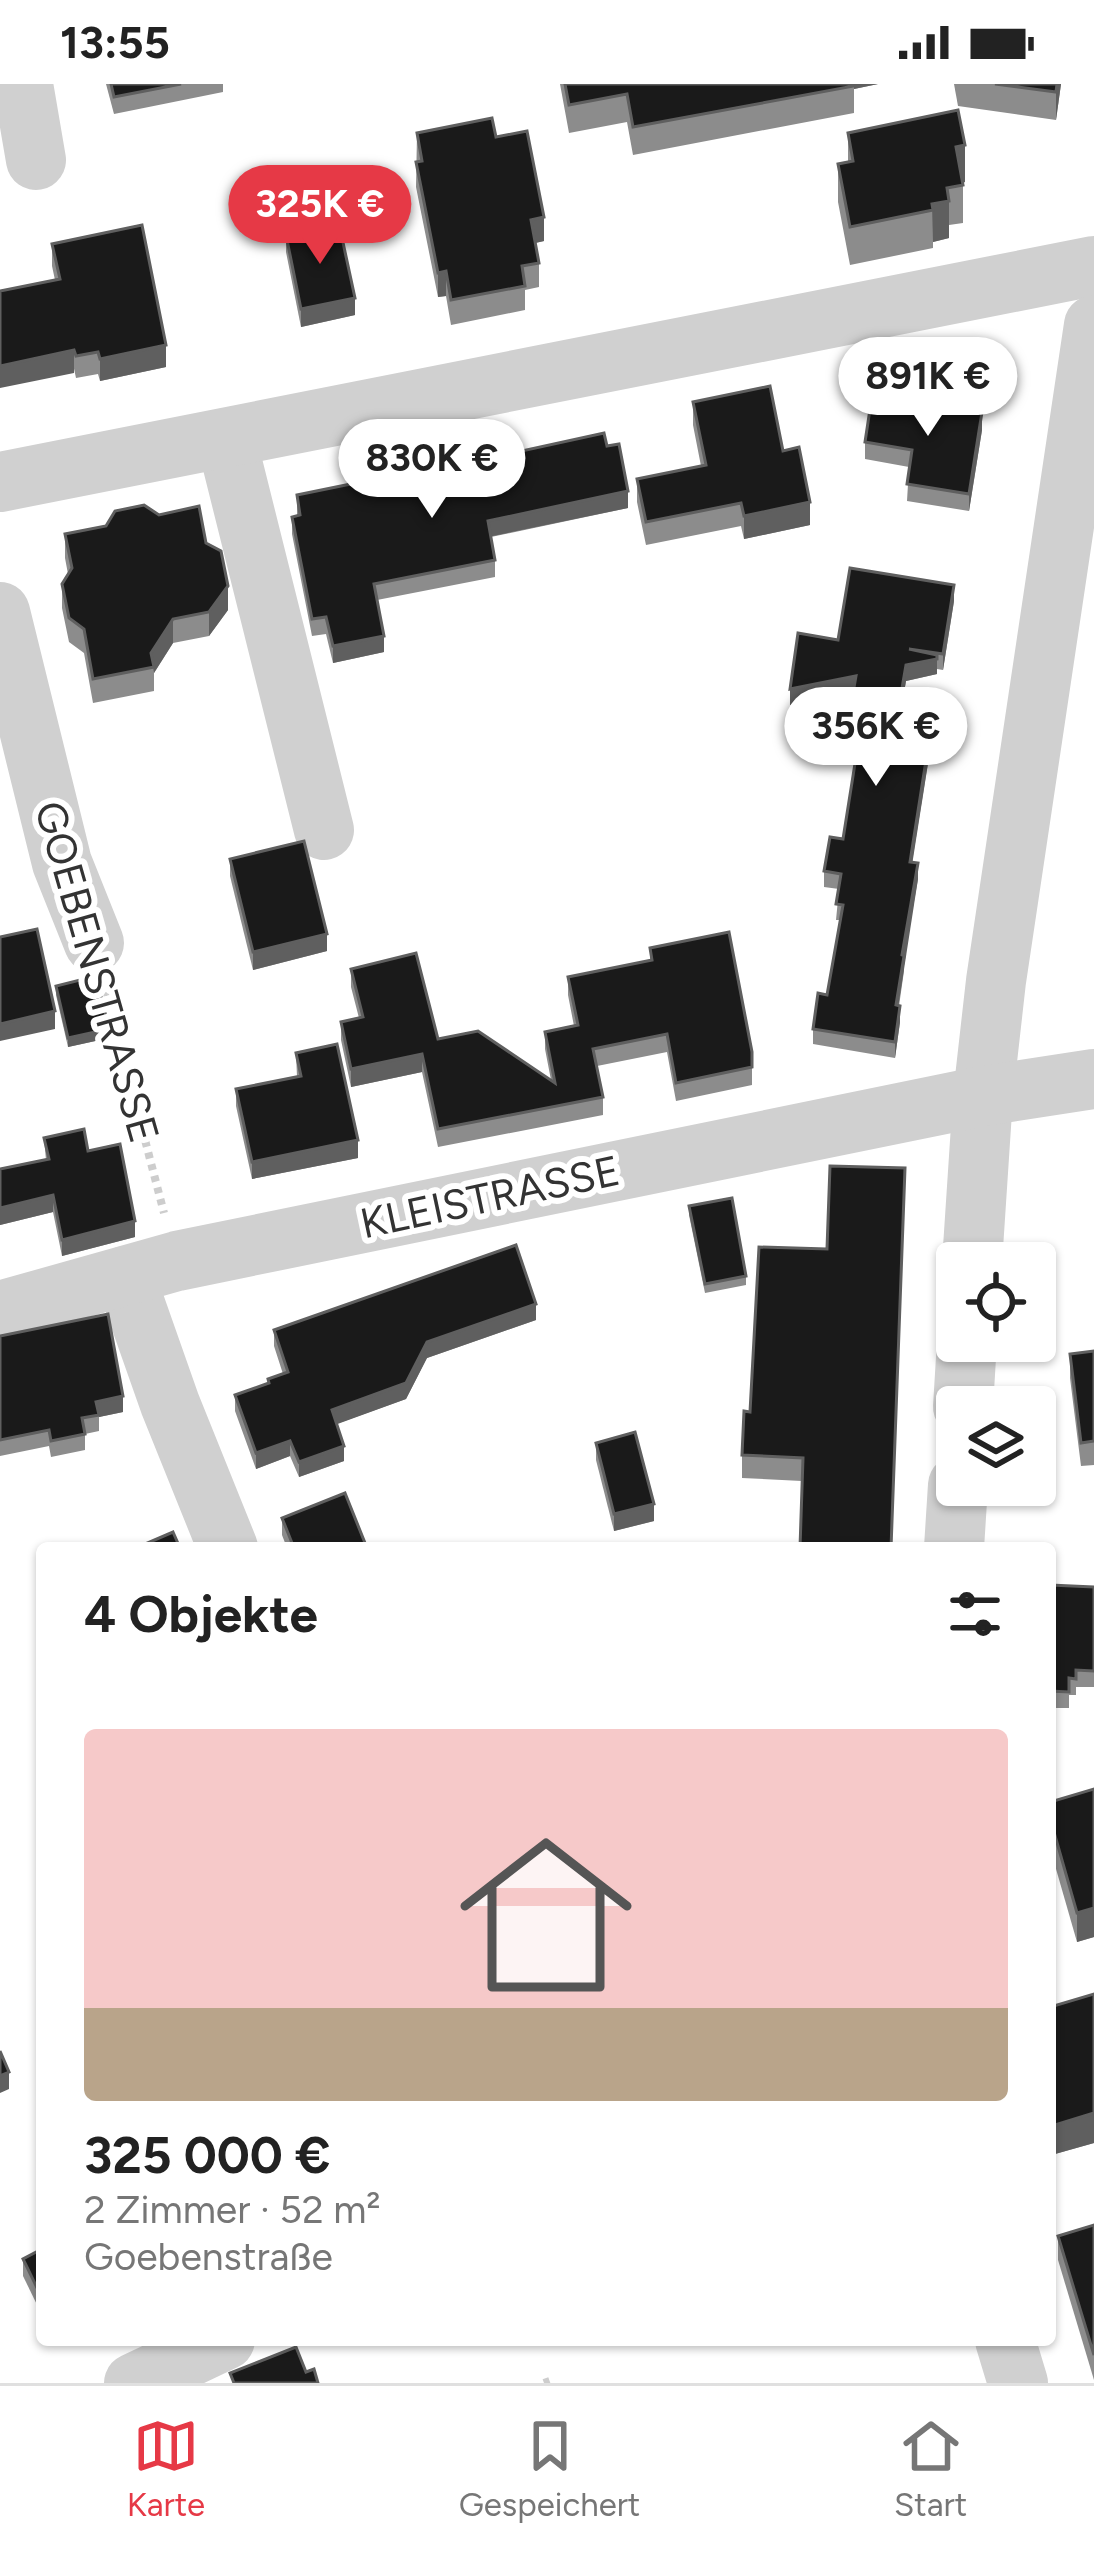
<!DOCTYPE html>
<html lang="de">
<head>
<meta charset="utf-8">
<style>
  body { margin:0; font-family:Figtree,sans-serif; background:#f6f6f6; color:#222; height:100vh; display:flex; flex-direction:column; font-size:45px; white-space:nowrap }
  * { box-sizing:border-box; margin:0 }
  p { font-size:39px; color:#767676 }
  .icon { flex:none; width:66px; height:66px; fill:none; stroke:currentColor; stroke-width:2; stroke-linecap:round; stroke-linejoin:round }
  .map { position:relative; flex:1; overflow:hidden }
  .panel { position:absolute; left:36px; top:1458px; width:1020px; height:804px; display:flex; flex-direction:column; background:#fff; border-radius:12px; box-shadow:0 3px 9px #0004 }
  .panel>* { flex:none }
  .tools { position:absolute; left:936px; top:1158px; display:grid; gap:24px }
  .tools a { display:grid; place-items:center; width:120px; height:120px; border-radius:12px; background:#fff; box-shadow:0 3px 9px #0004; font-size:60px }
  .price { position:absolute; translate:-50% -102px; padding:0 27px; border-radius:42px; background:#fff; color:#222; font-size:39px; line-height:78px; filter:drop-shadow(0 3px 6px #0008) }
  .price::after { content:''; position:absolute; left:50%; top:72px; width:36px; height:27px; margin-left:-18px; background:inherit; clip-path:polygon(0 0,100% 0,50% 100%) }
  .price.selected { background:#e63946; color:#fff }
  ul { padding:0; list-style:none }
  li { display:grid; align-content:center; gap:24px; height:636px; padding:0 48px }
  li span { display:grid; place-items:center; height:372px; border-radius:12px; color:#555 }
  li>.icon { margin-inline-start:auto }
  span .icon { width:216px; height:216px; fill:#fffc; stroke-width:1 }
  li b { font-size:51px }
  h2 { display:flex; justify-content:space-between; align-items:center; height:144px; padding:0 48px; font-size:51px }
  .status { display:flex; justify-content:space-between; align-items:center; height:84px; padding:0 60px; background:#fff; direction:ltr }
  .status svg { height:33px; fill:currentColor }
  .dock { display:flex; justify-content:space-around; align-items:center; height:168px; border-top:3px solid #e0e0e0; background:#fff; font-size:33px; color:#767676 }
  .dock a { display:grid; justify-items:center; gap:6px }
  .dock .selected { color:#e63946 }
  .map>svg:first-child { display:block }
  .lines { fill:none; stroke-linecap:round; stroke-linejoin:round }
  .path { stroke:#cdcdcd; stroke-width:8; stroke-dasharray:6 6; stroke-linecap:butt }
  .minor { stroke:#d0d0d0; stroke-width:60 }
  .wall { fill:#8c8c8c }
  .shaded-wall { fill:#5f5f5f }
  .building { fill:#1a1a1a; stroke:#5f5f5f; stroke-width:3 }
  .labels { text-anchor:middle; dominant-baseline:central; stroke-width:12; stroke-linejoin:round; paint-order:stroke }
  .street-label { font-size:42px; fill:#333; stroke:#fff }
</style>
</head>
<body>
<div class="status"><b>13:55</b><svg viewBox="0 0 49 12"><path d="M0 12V9h3v3zM5 12V6h3v6zM10 12V3h3v9zM15 12V0h3v12zM26 1h20v11H26zM47 4h2v5h-2z"/></svg></div>
<div class="map">
<svg width="1094" height="2299" viewBox="0 0 1094 2299">
  <rect width="100%" height="100%" fill="#fff"/>
  <g class="lines">
    <g class="path">
      <polyline points="106,906 164,1129"/>
      <polyline points="544,2299 555,2295"/>
    </g>
    <g class="minor">
      <polyline points="23,0 36,76"/>
      <polyline points="226,354 324,746"/>
      <polyline points="0,398 1094,182"/>
      <polyline points="0,528 62,779 94,859"/>
      <polyline points="972,1179 983,1012 996,897 1094,241"/>
      <polyline points="125,1192 170,1320 228,1464"/>
      <polyline points="0,1227 177,1177 983,1012 1094,995"/>
      <polyline points="963,1323 967,1257"/>
      <polyline points="954,1464 958,1401"/>
      <polyline points="1005,2256 1018,2299"/>
      <polyline points="134,2299 225,2256"/>
    </g>
  </g>
  <g class="wall">
    <polygon points="106,0 223,0 223,8 114,30"/>
    <polygon points="560,0 878,0 854,5 854,29 633,71 627,38 569,49"/>
    <polygon points="954,0 1061,0 1056,36 958,22"/>
    <polygon points="417,49 496,53 544,157 535,159 539,179 539,203 525,206 525,226 451,241 446,212 438,213 416,103"/>
    <polygon points="848,49 965,98 963,99 963,139 949,141 949,154 933,158 933,164 850,181 838,118 838,80 848,78"/>
    <polygon points="286,151 355,231 301,243 286,168"/>
    <polygon points="52,160 166,283 100,297 98,290 76,294 52,182"/>
    <polygon points="693,318 783,367 810,441 744,455 741,442 646,461 637,418 637,395 701,382 693,341"/>
    <polygon points="936,321 982,346 969,427 907,417 909,383 865,375 865,358"/>
    <polygon points="607,362 628,424 491,453 495,476 495,493 377,516 384,568 333,579 326,550 312,552 292,450 292,433 297,432 297,411 379,394 379,388"/>
    <polygon points="65,450 206,459 228,526 209,552 173,559 154,589 154,607 93,619 84,569 69,558 62,524 62,500 68,490 65,474"/>
    <polygon points="954,517 943,586 937,585 937,590 906,597 900,633 932,654 912,778 918,795 904,874 904,887 899,922 900,938 895,974 813,960 813,945 827,911 840,836 836,836 839,805 824,803 824,787 843,755 861,645 850,643 853,608 790,621 838,556"/>
    <polygon points="230,775 327,867 253,886 230,792"/>
    <polygon points="650,864 752,983 752,1001 676,1017 667,968 597,982 603,1013 603,1031 438,1063 422,988 351,1003 341,956 341,938 359,934 351,903 351,885 438,955 551,996 545,965 545,948 574,942 568,911 568,893 650,877"/>
    <polygon points="56,902 109,954 68,963 56,911"/>
    <polygon points="296,969 358,1074 252,1095 236,1022 236,1005 297,993"/>
    <polygon points="44,1054 88,1067 135,1153 62,1172 53,1128 0,1141 0,1085 46,1076"/>
    <polygon points="905,1084 802,1397 742,1394 742,1371 750,1328 827,1165"/>
    <polygon points="689,1122 746,1192 746,1201 705,1209 689,1131"/>
    <polygon points="536,1236 427,1274 406,1315 336,1340 344,1377 299,1393 290,1372 256,1385 235,1327 235,1311 268,1300 268,1295 283,1290 274,1262 274,1246"/>
    <polygon points="0,1252 123,1328 99,1333 99,1347 85,1350 85,1366 51,1373 49,1362 0,1372"/>
    <polygon points="1094,1267 1094,1381 1081,1382 1070,1294 1070,1270"/>
    <polygon points="596,1359 654,1437 614,1447 596,1376"/>
    <polygon points="282,1434 367,1464 287,1464 282,1451"/>
    <polygon points="1050,1501 1094,1503 1094,1603 1076,1603 1076,1611 1069,1611 1069,1624 1050,1624"/>
    <polygon points="1094,1705 1094,1853 1077,1858 1050,1764 1050,1718"/>
    <polygon points="1094,1910 1094,2059 1055,2070 1050,2053 1050,1923"/>
    <polygon points="1094,2141 1094,2296 1058,2176 1058,2152"/>
    <polygon points="42,2165 42,2231 23,2192 23,2175"/>
  </g>
  <g class="shaded-wall">
    <polygon points="850,0 878,0 854,5 854,2"/>
    <polygon points="1057,0 1061,0 1056,36 1056,8"/>
    <polygon points="965,61 965,98 956,100 956,63"/>
    <polygon points="949,117 949,154 933,158 932,120"/>
    <polygon points="544,133 544,157 531,160 531,136"/>
    <polygon points="446,187 446,212 438,213 438,189"/>
    <polygon points="355,214 355,231 301,243 301,225"/>
    <polygon points="166,261 166,283 100,297 100,275"/>
    <polygon points="74,266 74,289 0,304 0,282"/>
    <polygon points="982,328 982,346 969,427 969,410"/>
    <polygon points="628,407 628,424 488,453 488,437"/>
    <polygon points="810,418 810,441 744,455 744,432"/>
    <polygon points="954,501 954,517 943,586 943,570"/>
    <polygon points="228,502 228,526 209,552 209,528"/>
    <polygon points="173,535 173,559 154,589 151,569"/>
    <polygon points="384,552 384,568 333,579 333,562"/>
    <polygon points="937,575 937,590 906,597 897,648 897,633 906,581"/>
    <polygon points="856,592 856,607 790,621 790,605"/>
    <polygon points="932,638 932,654 910,794 910,778"/>
    <polygon points="918,779 918,795 896,937 902,871"/>
    <polygon points="327,850 327,867 253,886 253,868"/>
    <polygon points="900,922 900,938 895,974 895,958"/>
    <polygon points="55,927 55,945 0,957 0,940"/>
    <polygon points="109,945 109,954 68,963 68,954"/>
    <polygon points="422,970 422,988 351,1003 351,985"/>
    <polygon points="358,1056 358,1074 252,1095 252,1078"/>
    <polygon points="53,1111 53,1128 0,1141 0,1124"/>
    <polygon points="135,1137 135,1153 62,1172 62,1156"/>
    <polygon points="536,1220 536,1236 427,1274 406,1315 332,1342 332,1326 427,1258"/>
    <polygon points="123,1312 123,1328 99,1333 96,1318"/>
    <polygon points="290,1357 290,1372 256,1385 256,1369"/>
    <polygon points="344,1362 344,1377 299,1393 299,1378"/>
    <polygon points="654,1420 654,1437 614,1447 614,1430"/>
    <polygon points="1094,1824 1094,1853 1077,1858 1077,1829"/>
    <polygon points="9,1988 9,2005 0,2009 0,1992"/>
    <polygon points="1094,2029 1094,2059 1055,2070 1055,2041"/>
  </g>
  <g class="building">
    <polygon points="111,0 181,0 114,13"/>
    <polygon points="565,0 853,0 854,2 633,43 627,10 569,21"/>
    <polygon points="995,0 1057,0 1056,8"/>
    <polygon points="958,26 965,61 956,63 963,101 947,104 949,117 932,120 933,126 850,143 838,80 853,77 848,49"/>
    <polygon points="492,34 496,53 527,47 544,133 531,136 539,179 522,182 525,202 451,216 446,187 438,189 423,113 416,78 422,77 417,49"/>
    <polygon points="339,140 355,214 301,225 286,151"/>
    <polygon points="142,141 166,261 100,275 98,268 76,272 74,266 0,282 0,207 60,195 52,160"/>
    <polygon points="770,302 783,367 799,363 810,418 744,432 741,419 646,438 637,395 706,381 693,318"/>
    <polygon points="923,302 936,321 982,328 969,410 907,400 912,366 865,358 872,312 905,317"/>
    <polygon points="604,349 607,362 619,360 628,407 488,437 495,476 374,500 384,552 333,562 326,533 312,535 292,433 300,431 297,411 380,394 379,388 474,368 476,377"/>
    <polygon points="144,421 159,431 199,422 206,459 221,467 228,502 209,528 173,535 151,569 154,583 93,595 84,545 69,534 62,500 72,484 65,450 106,442 115,427"/>
    <polygon points="850,484 954,501 943,570 909,565 937,571 937,575 906,581 897,633 932,638 910,778 918,779 902,871 904,872 896,921 900,922 895,958 813,945 818,909 827,911 843,821 836,820 841,790 824,787 830,753 843,755 863,629 850,627 856,592 790,605 798,549 838,556"/>
    <polygon points="304,757 327,850 253,868 230,775"/>
    <polygon points="37,845 55,927 0,940 0,853"/>
    <polygon points="729,848 752,968 752,983 676,999 667,950 593,965 603,1013 438,1045 422,970 351,985 341,938 363,933 351,885 416,869 438,955 478,947 555,999 545,948 578,941 568,893 652,876 650,864"/>
    <polygon points="96,892 109,945 68,954 56,902"/>
    <polygon points="337,960 358,1056 252,1078 236,1005 301,992 296,969"/>
    <polygon points="84,1045 88,1067 120,1060 135,1137 62,1156 53,1111 0,1124 0,1085 49,1075 44,1054"/>
    <polygon points="830,1082 905,1084 891,1464 800,1464 803,1374 742,1371 744,1327 750,1328 759,1163 827,1165"/>
    <polygon points="732,1114 746,1192 705,1200 689,1122"/>
    <polygon points="516,1161 536,1220 427,1258 406,1299 332,1326 344,1362 299,1378 290,1357 256,1369 235,1311 269,1299 268,1295 288,1288 274,1246"/>
    <polygon points="108,1230 123,1312 96,1318 99,1331 82,1334 85,1350 51,1357 49,1346 0,1356 0,1252"/>
    <polygon points="1094,1267 1094,1357 1081,1359 1070,1270"/>
    <polygon points="635,1348 654,1420 614,1430 596,1359"/>
    <polygon points="345,1409 367,1464 294,1464 282,1434"/>
    <polygon points="173,1448 180,1464 136,1464"/>
    <polygon points="1050,1501 1094,1503 1094,1587 1076,1586 1076,1595 1069,1594 1069,1608 1050,1607"/>
    <polygon points="1094,1705 1094,1824 1077,1829 1050,1734 1050,1718"/>
    <polygon points="1094,1910 1094,2029 1055,2041 1050,2024 1050,1923"/>
    <polygon points="0,1967 9,1988 0,1992"/>
    <polygon points="1094,2141 1094,2271 1058,2152"/>
    <polygon points="42,2165 42,2214 23,2175"/>
    <polygon points="296,2263 306,2288 314,2285 318,2299 234,2299 230,2289"/>
  </g>
  <g class="labels">
    <g class="street-label">
      <text transform="translate(97 888) rotate(74)">GOEBENSTRASSE</text>
      <text transform="translate(490 1113) rotate(-12)">KLEISTRASSE</text>
    </g>
  </g>
</svg>
<div class="tools">
<a><svg class="icon" aria-label="locate" viewBox="0 0 24 24"><circle cx="12" cy="12" r="6"/><path d="M12 2v4M12 18v4M2 12h4M18 12h4"/></svg></a>
<a><svg class="icon" aria-label="layers" viewBox="0 0 24 24"><path d="M12 4l9 5-9 5-9-5zM3 14l9 5 9-5"/></svg></a>
</div>
<b class="price selected" style="left:320px;top:183px">325K €</b>
<b class="price" style="left:928px;top:355px">891K €</b>
<b class="price" style="left:432px;top:437px">830K €</b>
<b class="price" style="left:876px;top:705px">356K €</b>
<section class="panel">
<h2>4 Objekte<svg class="icon" aria-label="filters" viewBox="0 0 24 24"><path d="M4 7h16M4 17h16"/><circle cx="9" cy="7" r="2"/><circle cx="15" cy="17" r="2"/></svg></h2>
<ul>
<li><span style="background:linear-gradient(#f6c9c9 75%,#b9a48a 0)"><svg class="icon" aria-label="home" viewBox="0 0 24 24"><path d="M3 11l9-7 9 7M6 9v11h12V9"/></svg></span><div><b>325 000 €</b><p>2 Zimmer · 52 m²</p><p>Goebenstraße</p></div></li>
</ul>
</section>
</div>
<nav class="dock">
<a class="selected"><svg class="icon" aria-label="map" viewBox="0 0 24 24"><path d="M3 6l6-2 6 2 6-2v14l-6 2-6-2-6 2zM9 4v14M15 6v14"/></svg>Karte</a>
<a><svg class="icon" aria-label="saved" viewBox="0 0 24 24"><path d="M7 4h10v16l-5-4-5 4z"/></svg>Gespeichert</a>
<a><svg class="icon" aria-label="home" viewBox="0 0 24 24"><path d="M3 11l9-7 9 7M6 9v11h12V9"/></svg>Start</a>
</nav>
</body>
</html>
